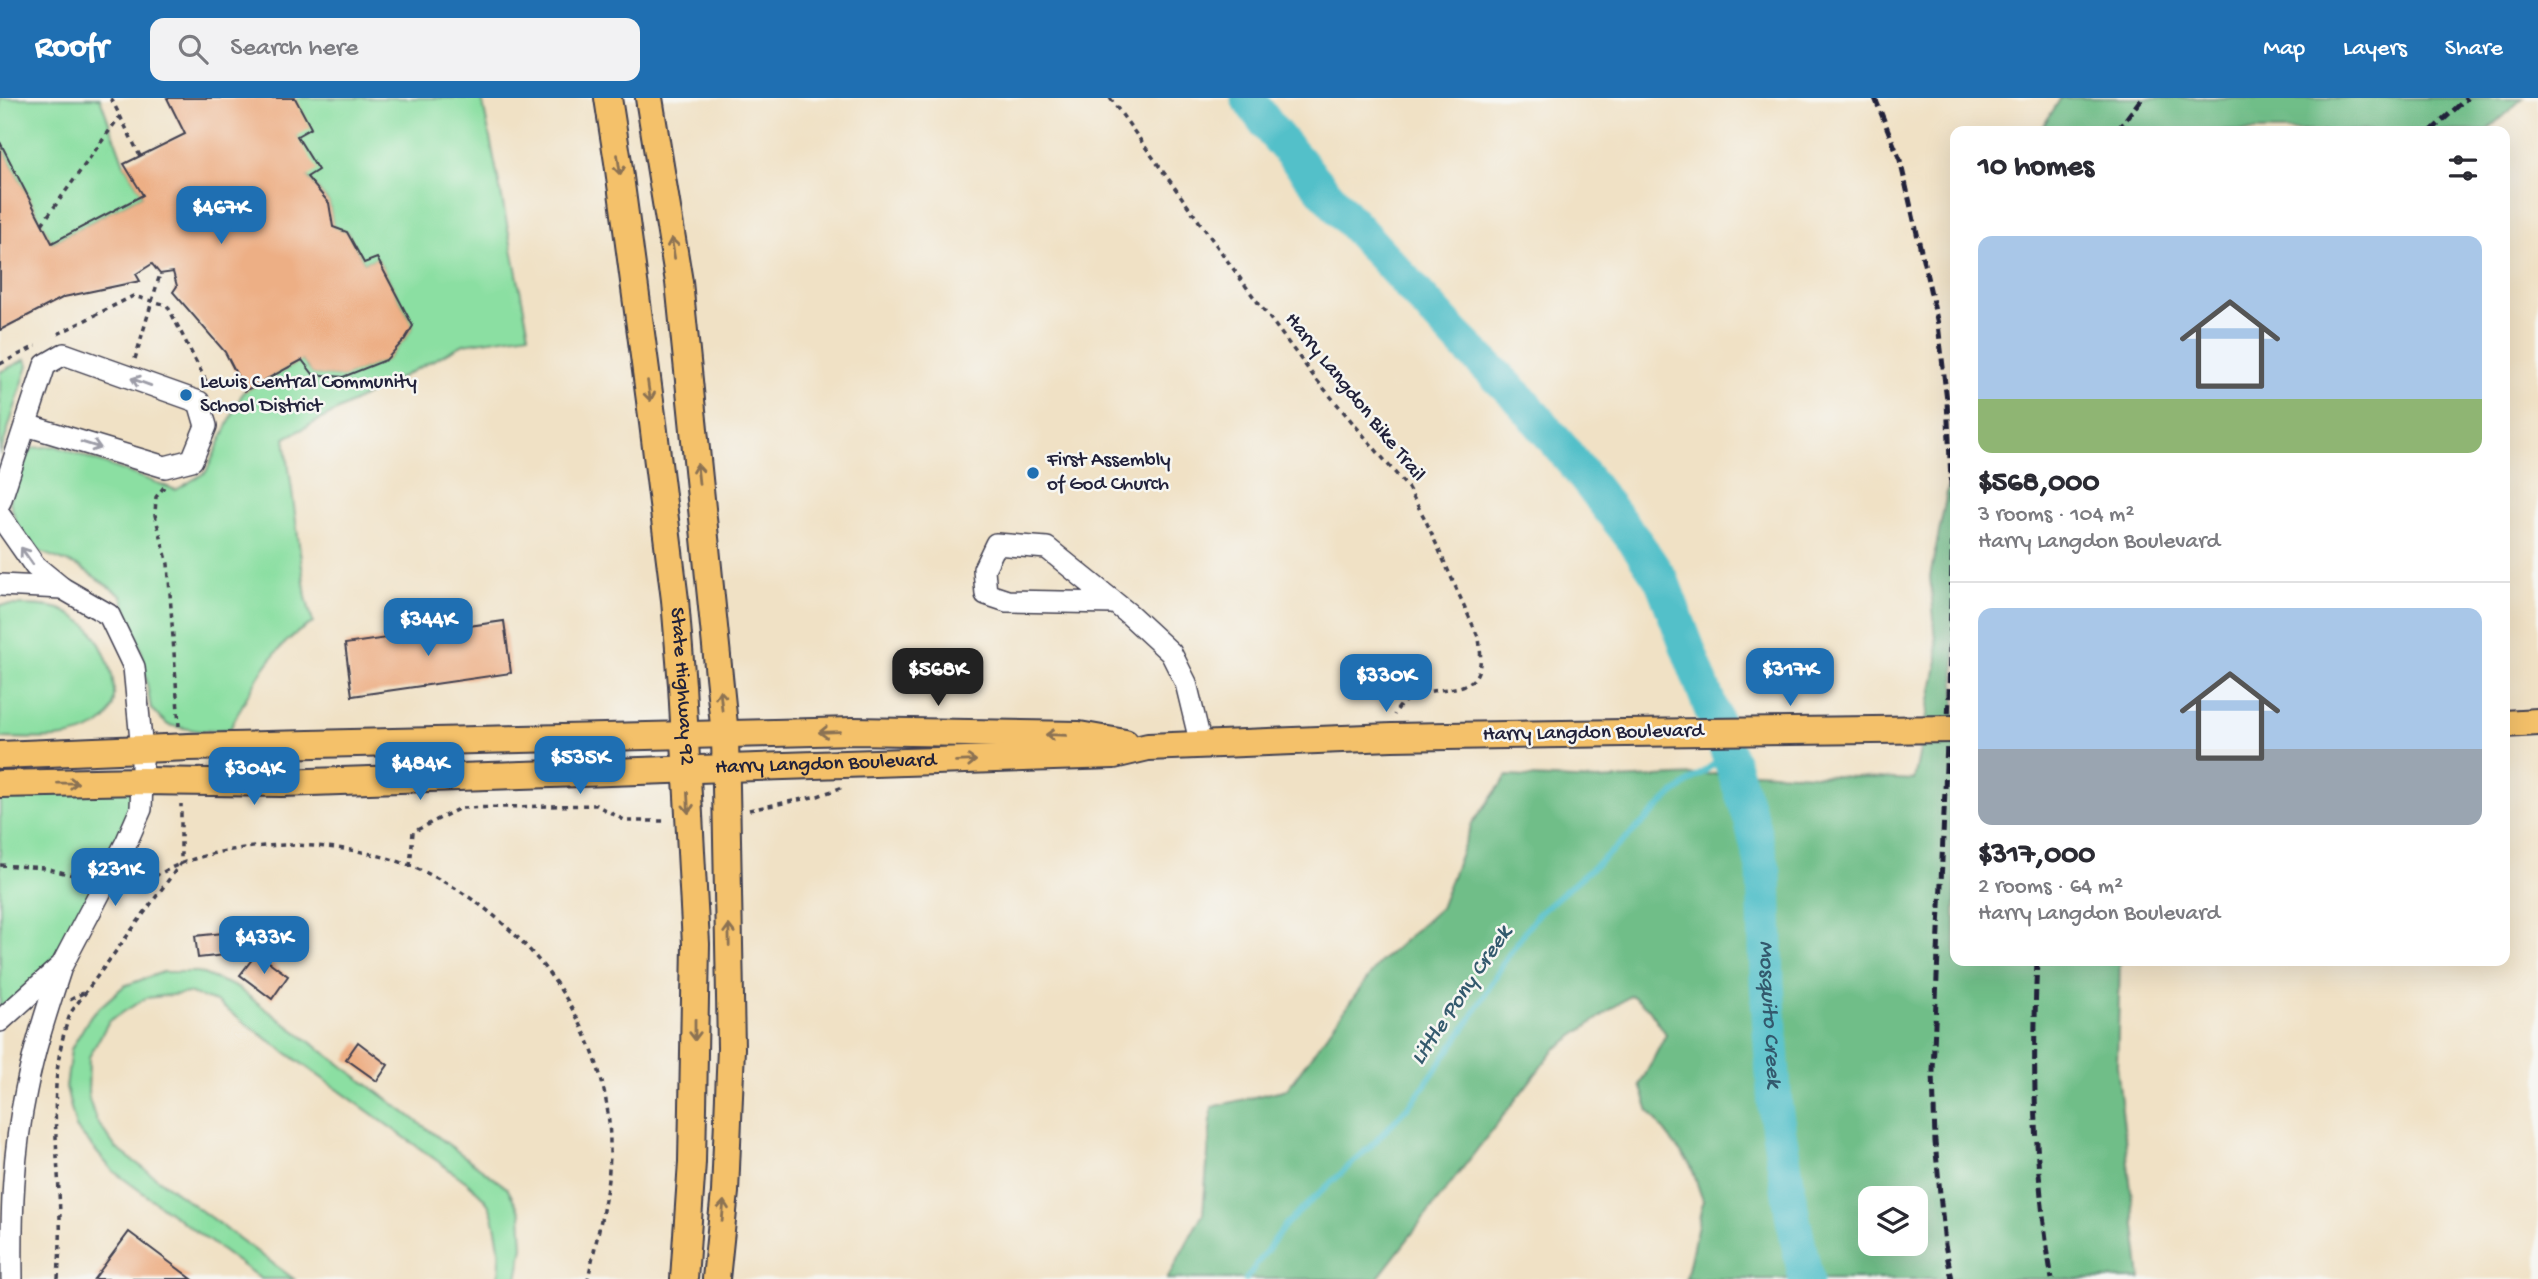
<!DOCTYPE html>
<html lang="en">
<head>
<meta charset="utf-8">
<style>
  body { margin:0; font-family:"Gochi Hand",sans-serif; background:#f2f2f3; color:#2b2b33; height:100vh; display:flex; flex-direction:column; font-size:26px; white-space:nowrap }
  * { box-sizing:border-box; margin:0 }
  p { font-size:23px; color:#7c7c81 }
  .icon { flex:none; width:38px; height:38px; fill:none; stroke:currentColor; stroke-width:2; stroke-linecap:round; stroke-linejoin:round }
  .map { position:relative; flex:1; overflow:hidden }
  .drawer { position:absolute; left:1950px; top:28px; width:560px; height:840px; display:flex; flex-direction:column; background:#fff; border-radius:14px; box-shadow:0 7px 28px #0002 }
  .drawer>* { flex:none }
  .tools { position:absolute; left:1858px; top:1088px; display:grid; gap:14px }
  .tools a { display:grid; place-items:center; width:70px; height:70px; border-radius:14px; background:#fff; box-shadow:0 7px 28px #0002; font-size:35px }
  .price { position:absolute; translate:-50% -60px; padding:0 16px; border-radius:14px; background:#1f6fb2; color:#fff; font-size:23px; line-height:46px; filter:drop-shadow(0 2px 4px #0008) }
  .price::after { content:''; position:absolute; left:50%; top:42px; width:21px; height:16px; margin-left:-10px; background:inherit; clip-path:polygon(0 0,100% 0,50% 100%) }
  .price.on { background:#222; color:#fff }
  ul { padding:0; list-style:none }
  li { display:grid; align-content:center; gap:14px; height:371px; padding:0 28px }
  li+li { border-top:2px solid #e1e1e2 }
  li span { display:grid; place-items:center; height:217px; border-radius:14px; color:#555 }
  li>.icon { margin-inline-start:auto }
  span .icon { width:126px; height:126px; fill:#fffc; stroke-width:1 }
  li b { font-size:30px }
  h2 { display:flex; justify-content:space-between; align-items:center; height:84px; padding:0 28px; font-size:30px }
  header { display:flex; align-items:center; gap:42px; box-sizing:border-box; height:98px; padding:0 35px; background:#1f6fb2; color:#fff }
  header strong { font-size:33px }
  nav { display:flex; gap:38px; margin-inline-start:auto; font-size:24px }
  .search { width:490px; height:63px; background:#f2f2f3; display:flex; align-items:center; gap:18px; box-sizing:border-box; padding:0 24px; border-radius:14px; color:#7c7c81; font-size:26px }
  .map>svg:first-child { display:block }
  .green { fill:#8bdfa2; stroke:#56806e; stroke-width:2 }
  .forest { fill:#70be88; stroke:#497062; stroke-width:2; fill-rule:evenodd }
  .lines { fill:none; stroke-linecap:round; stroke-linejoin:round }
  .stream { stroke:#52c0c9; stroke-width:6 }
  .river { stroke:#52c0c9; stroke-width:35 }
  .building { fill:#edaf85 }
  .minor-casing { stroke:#413f50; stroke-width:24 }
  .major-casing { stroke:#413f50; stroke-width:30 }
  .path { stroke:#413f50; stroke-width:3.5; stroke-dasharray:5 5; stroke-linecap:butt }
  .minor { stroke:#fff; stroke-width:21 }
  .major { stroke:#f4c16b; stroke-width:26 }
  .rail { stroke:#22223b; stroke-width:5; stroke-dasharray:10 5; stroke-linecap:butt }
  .major-bridge-casing { stroke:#413f50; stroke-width:30; stroke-linecap:butt }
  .major-bridge { stroke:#f4c16b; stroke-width:26 }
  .oneway { stroke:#8b7253 }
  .oneway2 { stroke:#9c9ca7 }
  .poi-dot { fill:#1f6fb2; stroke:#f6f6f2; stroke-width:2.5 }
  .labels { text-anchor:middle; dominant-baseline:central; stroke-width:5; stroke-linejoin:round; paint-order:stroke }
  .poi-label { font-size:21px; fill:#22223b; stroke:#f6f6f2; text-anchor:start }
  .street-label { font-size:21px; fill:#22223b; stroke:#f6f6f2 }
  .water-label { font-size:23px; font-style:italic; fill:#33596d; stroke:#f6f6f2 }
</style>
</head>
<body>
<header>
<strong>Roofr</strong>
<div class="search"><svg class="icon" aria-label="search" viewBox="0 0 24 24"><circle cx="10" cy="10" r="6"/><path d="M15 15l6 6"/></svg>Search here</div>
<nav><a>Map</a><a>Layers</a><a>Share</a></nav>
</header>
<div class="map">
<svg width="2538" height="1181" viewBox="0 0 2538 1181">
  <rect width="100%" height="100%" fill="#f6f6f2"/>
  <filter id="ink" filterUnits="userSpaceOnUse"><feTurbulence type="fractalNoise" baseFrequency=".0143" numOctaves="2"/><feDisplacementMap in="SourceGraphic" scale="14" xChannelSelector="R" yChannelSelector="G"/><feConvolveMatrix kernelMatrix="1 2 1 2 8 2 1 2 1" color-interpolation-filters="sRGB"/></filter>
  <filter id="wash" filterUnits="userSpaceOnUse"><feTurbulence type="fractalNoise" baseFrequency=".00686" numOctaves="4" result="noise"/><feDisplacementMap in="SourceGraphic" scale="28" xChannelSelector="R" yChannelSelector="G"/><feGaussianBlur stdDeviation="1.57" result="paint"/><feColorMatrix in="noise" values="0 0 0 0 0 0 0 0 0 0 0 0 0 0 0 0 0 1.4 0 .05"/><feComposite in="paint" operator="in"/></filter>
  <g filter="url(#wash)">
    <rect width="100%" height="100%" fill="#f0e1c5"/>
    <g class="green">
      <polygon points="0,0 100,0 124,66 143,97 52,145 0,44"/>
      <path d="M 295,0 L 482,0 L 529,236 L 464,246 L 285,340 L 306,499 L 313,525 C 273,544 249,593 230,631 L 199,633 L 168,627 L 151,611 L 142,555 L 122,498 L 80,469 L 40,454 L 19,434 L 10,404 L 15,374 L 33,350 L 56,348 L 176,392 L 206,374 L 243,294 L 302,262 L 313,276 L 343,279 L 386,262 L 405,241 L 413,228 L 377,160 L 364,165 L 347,134 L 333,129 L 329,105 L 307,79 L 297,38 Z"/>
      <polygon points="26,261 28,267 0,357 0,274"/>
      <path d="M 0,507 C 16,507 51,506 64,513 C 71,517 85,524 90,531 C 108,553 129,608 99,627 C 71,645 32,640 0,640 Z"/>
      <polygon points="142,683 62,867 0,923 0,686"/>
      <path d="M 163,874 L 198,874 L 236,889 L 507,1090 L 521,1115 L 523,1149 L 517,1181 L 497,1181 C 504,1167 496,1125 490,1110 C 487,1101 475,1092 468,1085 L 216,904 L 189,895 L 146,900 L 109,923 L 89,959 L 88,998 L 96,1022 L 116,1050 L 294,1181 L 261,1181 L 113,1073 L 76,1030 L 66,990 L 71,951 L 91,917 L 124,888 Z"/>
    </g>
    <g class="forest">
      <polygon points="2061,0 2523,0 2486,33 2040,33"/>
      <path d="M 1955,355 L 1955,863 L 2120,863 L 2117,967 L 2141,1181 L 1686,1181 L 1703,1103 L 1691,1068 L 1649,1013 L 1640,987 L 1666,936 L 1649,911 L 1631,897 L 1554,952 L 1377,1181 L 1167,1181 L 1203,1115 L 1212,1009 L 1287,991 L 1379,865 L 1440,810 L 1472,726 L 1507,678 L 1597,682 L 1754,674 L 1914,682 L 1938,562 L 1930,479 ZM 1871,1101 L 1916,1101 L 1916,1146 L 1871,1146 Z"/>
    </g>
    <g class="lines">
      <polyline class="stream" points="1246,1181 1286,1126 1373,1046 1415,1001 1470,922 1507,859 1537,817 1618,748 1673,696 1728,656"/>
      <path class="river" id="s1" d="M 1248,0 L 1272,33 L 1343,115 L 1456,238 L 1516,297 L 1565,354 L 1637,446 L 1662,483 L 1731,663 L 1751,722 L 1764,774 L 1767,885 L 1775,1009 L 1793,1121 L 1806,1181"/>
    </g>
    <g id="blocks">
      <g class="building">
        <polygon points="167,0 295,0 311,30 297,38 318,72 307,79 329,105 333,129 347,134 364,165 377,160 413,228 405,241 386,262 343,279 313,276 302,262 245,293 225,254 173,194 177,188 173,174 160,176 152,166 136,176 140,183 64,199 0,232 0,44 52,145 143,97 124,66 185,36"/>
        <polygon points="504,523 511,575 352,598 345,546"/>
        <polygon points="223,835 225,857 198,860 195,838"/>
        <polygon points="257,855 288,878 272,901 240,877"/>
        <polygon points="358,944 388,967 377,983 346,961"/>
        <polygon points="129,1134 192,1181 94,1181"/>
      </g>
    </g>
  </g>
  <g filter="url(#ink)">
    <use href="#blocks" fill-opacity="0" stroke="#413f50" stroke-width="2"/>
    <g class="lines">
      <defs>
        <g id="minor">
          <polyline points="0,404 45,267 64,256 199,304 206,328 192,362 165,369 26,327"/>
          <polyline points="0,418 35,468 62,490"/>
          <polyline points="0,487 62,490 109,517 134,569 142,653 142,683 141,711 126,745 62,867 0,923"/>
          <polyline points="1114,505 1007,503 986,496 984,471 996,446 1047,450 1130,517 1171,555 1186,585 1201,647"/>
          <path d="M 12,1181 C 11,1117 13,1054 26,992 C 34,951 47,912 60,872"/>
        </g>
        <g id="major">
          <path id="s2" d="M 608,0 L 618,64 L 653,325 L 675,502 L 682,587 L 696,846 L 692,1064 L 684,1181"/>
          <polyline points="649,0 679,184 725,637 731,950 725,1094 716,1181"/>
          <polyline points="2504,626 2538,624"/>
          <polyline points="0,657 189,649 853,633 1079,637 1125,645"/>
          <path id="s3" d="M 0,686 L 142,683 L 281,685 L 1114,657 L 1148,649 L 1392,639 L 1625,635"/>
        </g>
      </defs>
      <use href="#minor" class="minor-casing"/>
      <use href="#major" class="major-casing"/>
      <g class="path">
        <polyline points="111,0 140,58"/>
        <path d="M 1110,0 L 1250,194 L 1315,280 L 1408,390 L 1425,421 L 1479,541 C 1492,621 1419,568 1394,617"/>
        <polyline points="42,126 120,18"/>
        <polyline points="58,236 133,198 167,207 208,287"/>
        <polyline points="135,261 160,176"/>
        <polyline points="0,266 36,248"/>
        <polyline points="164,389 156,399 155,417 168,466 179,628"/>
        <polyline points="749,712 818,698 843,689"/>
        <polyline points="0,767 45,770 88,781"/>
        <polyline points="410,769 413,734 460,710 596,707 626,723 668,723"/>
        <path d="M 126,788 C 146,786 162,773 180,766 C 212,753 249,748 284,747 C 320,747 359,751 394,762 C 511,800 609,920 610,1045 C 611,1090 597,1137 588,1181"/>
        <polyline points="70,902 85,894"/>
        <path d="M 58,1181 C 59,1161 61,1141 60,1122 C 59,1053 45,980 71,914 L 181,765 L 181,706"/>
      </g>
      <use href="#minor" class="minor"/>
      <use href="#major" class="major"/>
      <g class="rail">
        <polyline points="1875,0 1900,62 1938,226 1947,303 1953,421 1949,598 1933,973 1935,1044 1945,1147 1952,1181"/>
        <polyline points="2117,33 2142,0"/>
        <polyline points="2431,33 2467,0"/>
        <path d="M 2037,863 C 2032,970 2034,1075 2052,1181"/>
      </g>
      <defs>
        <polyline id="major-bridge" points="1625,635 1955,631"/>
      </defs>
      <use href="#major-bridge" class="major-bridge-casing"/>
      <use href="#major-bridge" class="major-bridge"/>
    </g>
    <defs><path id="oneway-shaft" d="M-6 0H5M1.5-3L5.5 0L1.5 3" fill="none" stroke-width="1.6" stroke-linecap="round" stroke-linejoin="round" transform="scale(1.75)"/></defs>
    <g class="oneway">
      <use href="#oneway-shaft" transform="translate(619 67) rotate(82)"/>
      <use href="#oneway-shaft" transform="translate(673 150) rotate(-99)"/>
      <use href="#oneway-shaft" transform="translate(649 293) rotate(82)"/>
      <use href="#oneway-shaft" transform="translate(698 376) rotate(-96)"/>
      <use href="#oneway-shaft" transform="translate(721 602) rotate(-96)"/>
      <use href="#oneway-shaft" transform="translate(829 634) rotate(178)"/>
      <use href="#oneway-shaft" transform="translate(1056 637) rotate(-178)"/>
      <use href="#oneway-shaft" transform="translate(966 663) rotate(-2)"/>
      <use href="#oneway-shaft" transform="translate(68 685) rotate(-1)"/>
      <use href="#oneway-shaft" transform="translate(688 705) rotate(87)"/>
      <use href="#oneway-shaft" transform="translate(729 837) rotate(-91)"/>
      <use href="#oneway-shaft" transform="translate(695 932) rotate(90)"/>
      <use href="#oneway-shaft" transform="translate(723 1113) rotate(-85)"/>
    </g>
    <g class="oneway2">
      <use href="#oneway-shaft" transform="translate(141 284) rotate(-160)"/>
      <use href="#oneway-shaft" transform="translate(91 347) rotate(17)"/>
      <use href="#oneway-shaft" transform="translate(27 458) rotate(-125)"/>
    </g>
  </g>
  <g class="poi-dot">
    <circle cx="186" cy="297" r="7"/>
    <circle cx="1033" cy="375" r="7"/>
  </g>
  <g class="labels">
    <g class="poi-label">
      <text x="200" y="285">Lewis Central Community<tspan x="200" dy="24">School District</tspan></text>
      <text x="1047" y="363">First Assembly<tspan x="1047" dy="24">of God Church</tspan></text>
    </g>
    <g class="street-label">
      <text transform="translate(1354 300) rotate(51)">Harry Langdon Bike Trail</text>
      <text stroke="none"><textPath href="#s2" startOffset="593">State Highway 92</textPath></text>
      <text transform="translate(1593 636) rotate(-1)">Harry Langdon Boulevard</text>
      <text stroke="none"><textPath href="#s3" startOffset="826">Harry Langdon Boulevard</textPath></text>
    </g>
    <g class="water-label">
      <text transform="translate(1462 898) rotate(-56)">Little Pony Creek</text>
      <text stroke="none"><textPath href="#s1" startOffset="1088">Mosquito Creek</textPath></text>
    </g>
  </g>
</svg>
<div class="tools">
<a><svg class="icon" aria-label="layers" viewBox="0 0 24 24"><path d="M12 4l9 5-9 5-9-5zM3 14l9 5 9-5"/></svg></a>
</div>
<b class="price" style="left:221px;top:148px">$467K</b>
<b class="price" style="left:428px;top:560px">$344K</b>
<b class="price on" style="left:938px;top:610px">$568K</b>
<b class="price" style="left:1790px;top:610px">$317K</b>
<b class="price" style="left:1386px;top:616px">$330K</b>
<b class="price" style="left:580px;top:698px">$535K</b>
<b class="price" style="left:420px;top:704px">$484K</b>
<b class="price" style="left:254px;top:709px">$304K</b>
<b class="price" style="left:115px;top:810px">$231K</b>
<b class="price" style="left:264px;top:878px">$433K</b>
<section class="drawer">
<h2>10 homes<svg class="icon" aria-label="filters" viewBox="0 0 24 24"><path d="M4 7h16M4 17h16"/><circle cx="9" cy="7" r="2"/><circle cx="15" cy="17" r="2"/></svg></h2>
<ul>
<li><span style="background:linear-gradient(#a9c7e8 75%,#8fb573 0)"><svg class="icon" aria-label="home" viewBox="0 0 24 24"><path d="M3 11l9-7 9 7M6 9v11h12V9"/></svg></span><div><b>$568,000</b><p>3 rooms · 104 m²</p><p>Harry Langdon Boulevard</p></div></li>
<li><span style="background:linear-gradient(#a9c7e8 65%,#9aa5b1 0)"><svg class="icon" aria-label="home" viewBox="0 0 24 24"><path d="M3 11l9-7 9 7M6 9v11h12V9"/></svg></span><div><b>$317,000</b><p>2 rooms · 64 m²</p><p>Harry Langdon Boulevard</p></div></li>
</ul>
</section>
</div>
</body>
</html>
